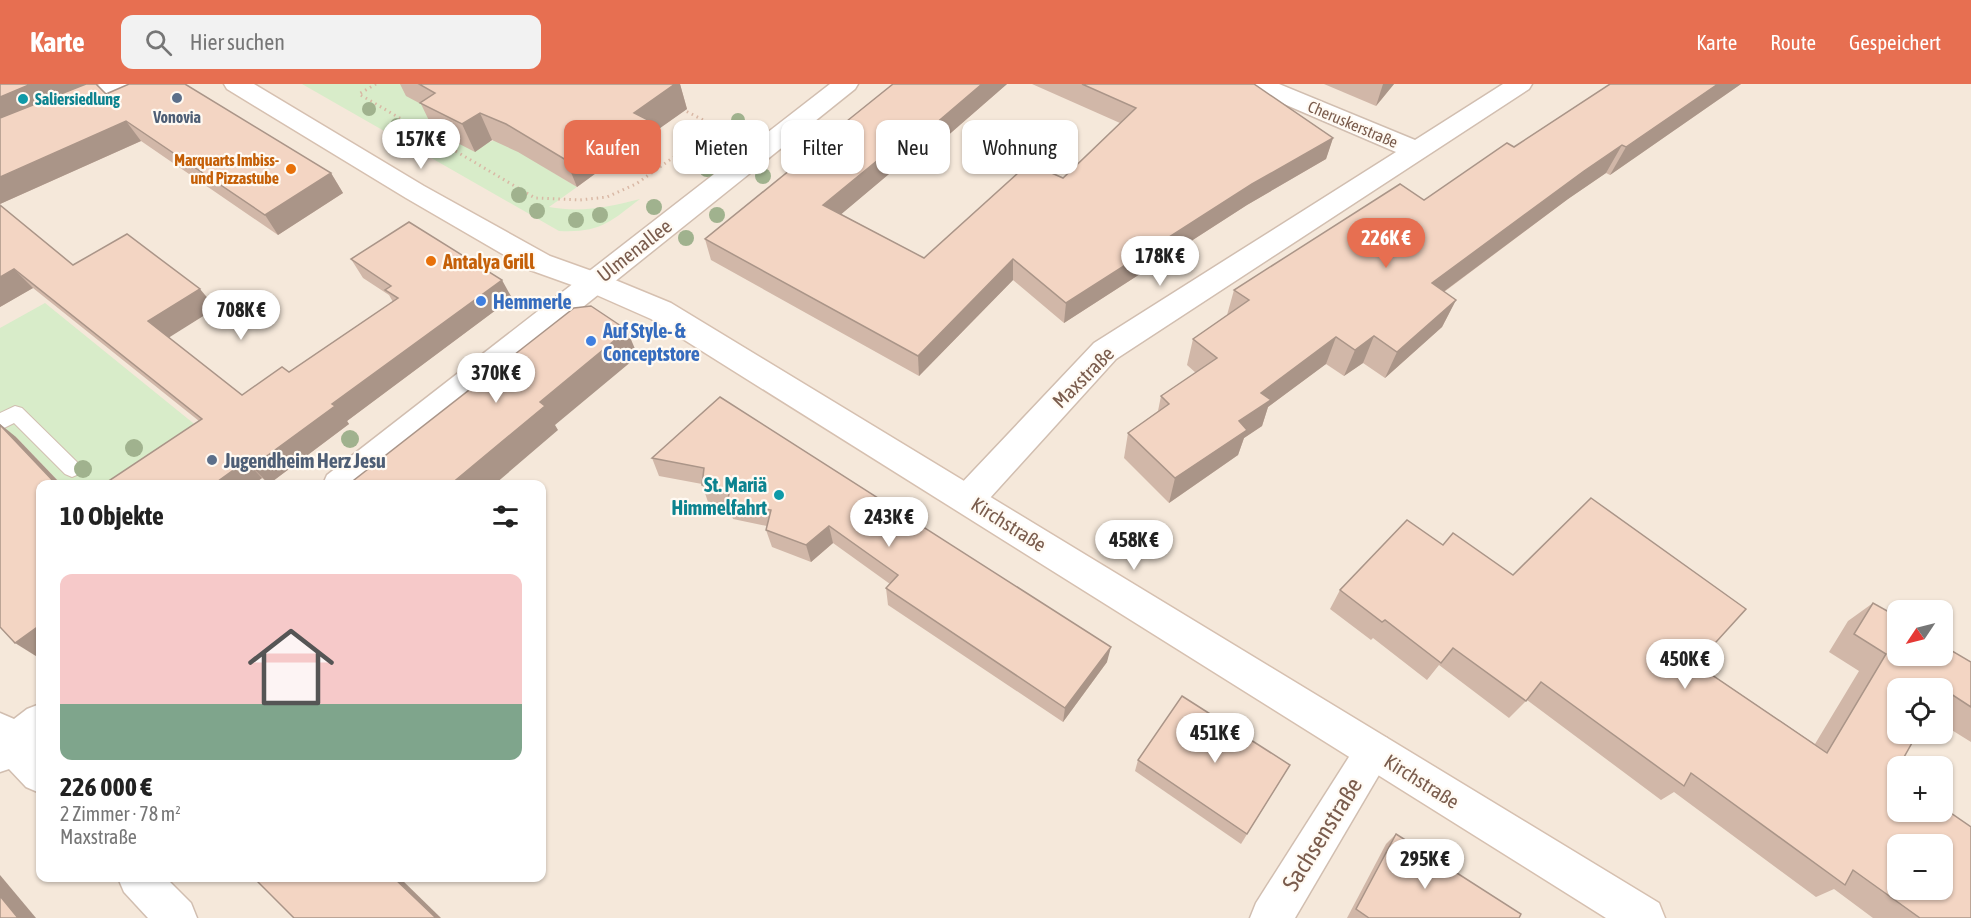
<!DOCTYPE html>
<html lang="de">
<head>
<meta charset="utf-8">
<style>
  body { margin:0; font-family:"Asap Condensed",sans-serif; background:#f2f2f2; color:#222; height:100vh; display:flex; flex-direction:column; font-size:22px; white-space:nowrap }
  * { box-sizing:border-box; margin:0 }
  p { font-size:20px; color:#767676 }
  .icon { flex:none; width:33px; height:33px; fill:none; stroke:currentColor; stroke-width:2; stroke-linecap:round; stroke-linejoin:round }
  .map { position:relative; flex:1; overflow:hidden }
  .drawer { position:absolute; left:36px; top:396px; width:510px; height:402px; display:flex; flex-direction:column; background:#fff; border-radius:12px; box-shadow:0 2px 4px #0004 }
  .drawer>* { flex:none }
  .banner { position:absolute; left:564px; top:36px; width:570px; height:54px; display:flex; gap:12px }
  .needle { width:39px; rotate:235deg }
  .fabs { position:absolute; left:1887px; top:516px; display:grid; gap:12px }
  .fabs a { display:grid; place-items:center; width:66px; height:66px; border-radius:12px; background:#fff; box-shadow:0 2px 4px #0004; font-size:30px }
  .price { position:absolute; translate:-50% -51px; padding:0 14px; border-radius:21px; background:#fff; color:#222; font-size:20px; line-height:39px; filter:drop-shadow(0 2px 3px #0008) }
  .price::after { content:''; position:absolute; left:50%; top:36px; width:18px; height:14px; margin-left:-9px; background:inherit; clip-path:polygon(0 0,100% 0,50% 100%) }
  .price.on { background:#e76f51; color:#fff }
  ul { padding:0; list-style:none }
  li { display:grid; align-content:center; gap:12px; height:318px; padding:0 24px }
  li+li { border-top:2px solid #e0e0e0 }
  li span { display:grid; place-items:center; height:186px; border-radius:12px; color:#555 }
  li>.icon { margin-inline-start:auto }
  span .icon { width:108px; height:108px; fill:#fffc; stroke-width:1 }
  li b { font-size:26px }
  h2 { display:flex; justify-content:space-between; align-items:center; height:72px; padding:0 24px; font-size:26px }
  .pill { padding:0 21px; border-radius:12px; background:#fff; box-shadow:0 2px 4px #0004; font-size:21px; line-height:54px }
  .pill.on { background:#e76f51; color:#fff }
  header { display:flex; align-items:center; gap:36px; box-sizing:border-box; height:84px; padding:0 30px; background:#e76f51; color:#fff }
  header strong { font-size:28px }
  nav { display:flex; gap:33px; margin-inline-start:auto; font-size:21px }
  .search { width:420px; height:54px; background:#f2f2f2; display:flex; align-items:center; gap:15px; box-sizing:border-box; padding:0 21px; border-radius:12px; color:#767676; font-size:22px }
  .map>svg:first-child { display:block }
  .residential { fill:#f5e8da; fill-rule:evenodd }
  .green { fill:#d8ecc9 }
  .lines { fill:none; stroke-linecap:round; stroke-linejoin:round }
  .lane-casing { stroke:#d1beb0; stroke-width:2 }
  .street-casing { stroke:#d1beb0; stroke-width:3 }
  .secondary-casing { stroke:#d6c0b0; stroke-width:3 }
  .path { stroke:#d9b8a5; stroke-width:3; stroke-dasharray:1.5 4; stroke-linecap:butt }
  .lane { fill:#fff; fill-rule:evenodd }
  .street { fill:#fff; fill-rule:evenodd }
  .secondary { fill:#fff; fill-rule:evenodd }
  .tree { fill:#a0b28e }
  .wall { fill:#d1b7a8 }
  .shaded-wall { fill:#aa9588 }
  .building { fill:#f3d5c3; stroke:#aa9588; stroke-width:1.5; fill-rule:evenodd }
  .service-dot { fill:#5c6f8a; stroke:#fffaf3; stroke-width:2 }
  .culture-dot { fill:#0f9aa8; stroke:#fffaf3; stroke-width:2 }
  .food-dot { fill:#e8710a; stroke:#fffaf3; stroke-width:2 }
  .shop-dot { fill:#3f7fe0; stroke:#fffaf3; stroke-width:2 }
  .labels { text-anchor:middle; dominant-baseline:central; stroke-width:4.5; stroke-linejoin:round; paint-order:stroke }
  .far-culture-label { font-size:16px; font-weight:bold; fill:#0d838f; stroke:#fffaf3; text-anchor:start }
  .far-service-label { font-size:16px; font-weight:bold; fill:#4e5e75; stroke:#fffaf3 }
  .far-street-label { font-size:16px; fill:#7a5c4d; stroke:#fffaf3 }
  .far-food-label { font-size:16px; font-weight:bold; fill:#c56008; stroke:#fffaf3; text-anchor:end }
  .street-label { font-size:20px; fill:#7a5c4d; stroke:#fffaf3 }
  .food-label { font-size:20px; font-weight:bold; fill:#c56008; stroke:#fffaf3; text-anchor:start }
  .shop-label { font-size:20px; font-weight:bold; fill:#366cbe; stroke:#fffaf3; text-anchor:start }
  .service-label { font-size:20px; font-weight:bold; fill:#4e5e75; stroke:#fffaf3; text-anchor:start }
  .culture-label { font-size:20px; font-weight:bold; fill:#0d838f; stroke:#fffaf3; text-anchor:end }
  .near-street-label { font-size:24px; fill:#7a5c4d; stroke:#fffaf3 }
</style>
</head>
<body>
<header>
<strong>Karte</strong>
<div class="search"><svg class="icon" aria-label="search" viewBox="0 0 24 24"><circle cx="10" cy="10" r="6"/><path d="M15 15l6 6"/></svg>Hier suchen</div>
<nav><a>Karte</a><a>Route</a><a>Gespeichert</a></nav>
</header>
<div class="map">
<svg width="1971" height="834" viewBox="0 0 1971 834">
  <rect width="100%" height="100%" fill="#fdf6ec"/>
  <path class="residential" d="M 0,0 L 1971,0 L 1971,834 L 0,834 ZM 40,400 L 542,400 L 542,794 L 40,794 ZM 1898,526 L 1942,526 L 1942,572 L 1898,572 ZM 1898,604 L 1942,604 L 1942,650 L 1898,650 ZM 1898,682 L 1942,682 L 1942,728 L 1898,728 ZM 1898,760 L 1942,760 L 1942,806 L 1898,806 Z"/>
  <g class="green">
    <path d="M 302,0 L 425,0 L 490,58 L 498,55 L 577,103 L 549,123 C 581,129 610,123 640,115 C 610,138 600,149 559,147 Z"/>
    <polygon points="45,219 214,356 149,400 61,400 16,353 0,364 0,244"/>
  </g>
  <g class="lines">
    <defs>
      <polygon id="lane" points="15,322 22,324 79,380 82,385 79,390 72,393 65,390 14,339 0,346 0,329"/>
      <g id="street">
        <polygon points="100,0 133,0 130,5 0,60 0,42"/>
        <polygon points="830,0 858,0 855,5 362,400 323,400 327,391"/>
        <polygon points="1246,0 1279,0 1415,56 1503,0 1532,0 1529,5 1116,275 980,425 968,429 956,425 952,415 956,405 1094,259 1396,68 1249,5"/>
        <polygon points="40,620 40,709 26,703 9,685 0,688 0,629 14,635 27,625"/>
        <polygon points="1374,649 1387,654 1393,667 1295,834 1250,834 1256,819 1361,654"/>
        <polygon points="118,794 166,794 191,819 197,834 148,834 124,808"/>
      </g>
      <polygon id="secondary" points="224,0 254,0 424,102 550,172 603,191 671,219 1659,819 1665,834 1606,834 651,235 583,205 530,186 406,114 227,5"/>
    </defs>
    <use href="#lane" class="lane-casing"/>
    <use href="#street" class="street-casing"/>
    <use href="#secondary" class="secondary-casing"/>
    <g class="path">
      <polyline points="376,0 359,10 535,114 580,116 607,113 636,100 716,43"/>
      <polyline points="682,25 726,48"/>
      <polyline points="642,79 656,87"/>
    </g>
    <use href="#lane" class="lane"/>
    <use href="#street" class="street"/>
    <use href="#secondary" class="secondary"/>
  </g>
  <g class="tree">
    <circle cx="369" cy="25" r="7"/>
    <circle cx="738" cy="36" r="7"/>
    <circle cx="397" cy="41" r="7"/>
    <circle cx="420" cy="54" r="7"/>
    <circle cx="743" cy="61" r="7"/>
    <circle cx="707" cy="85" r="8"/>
    <circle cx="763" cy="92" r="8"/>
    <circle cx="519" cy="111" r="8"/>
    <circle cx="654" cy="123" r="8"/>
    <circle cx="537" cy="127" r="8"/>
    <circle cx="600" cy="131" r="8"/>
    <circle cx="717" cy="131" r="8"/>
    <circle cx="576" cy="136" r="8"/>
    <circle cx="686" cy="154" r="8"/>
    <circle cx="350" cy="355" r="9"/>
    <circle cx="134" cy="364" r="9"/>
    <circle cx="83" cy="385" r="9"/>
  </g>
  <g class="wall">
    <polygon points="0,0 106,10 331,89 343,109 278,151 141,57 0,120"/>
    <polygon points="400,0 680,0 687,25 653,49 658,65 623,90 607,81 577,103 518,68 492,56 475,68 434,47 421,20 406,12"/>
    <polygon points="893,0 1007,0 922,74 914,69 841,130 924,174 1063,94 1120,39 1032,0 1254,0 1333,54 1326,75 1247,121 1064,239 1013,196 919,292 711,176 705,155 842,43 842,41"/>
    <polygon points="1324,0 1394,0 1376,22"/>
    <polygon points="1610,0 1741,0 1610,91 1606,89 1568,115 1444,208 1456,216 1442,243 1385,294 1363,279 1344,292 1326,280 1268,323 1262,342 1244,354 1238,371 1169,419 1124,374 1128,349 1158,327 1161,312 1196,289 1187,281 1193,255 1227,231 1234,206 1424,116 1514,63"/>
    <polygon points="0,121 73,181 216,224 168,253 242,311 289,288 393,218 389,211 363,194 351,175 512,214 347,337 349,340 269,400 262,394 254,400 104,400 199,337 33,204 0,223"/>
    <polygon points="720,313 1107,578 1063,638 888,521 886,504 890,500 833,459 811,478 772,463 766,446 767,442 733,435 729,423 708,418 702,400 659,392 652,374"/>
    <polygon points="1443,461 1513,491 1696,580 1815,660 1859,587 1829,568 1848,537 1873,519 1971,578 1971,658 1942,640 1942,604 1894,691 1971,834 1873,834 1834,805 1816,813 1674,708 1661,716 1527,616 1509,634 1439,581 1427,596 1373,554 1371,556 1330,525 1340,506"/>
    <polygon points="1138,676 1290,681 1241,760 1135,687"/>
    <polygon points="1396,750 1519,834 1347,834 1386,760"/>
  </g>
  <g class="shaded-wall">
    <polygon points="31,0 94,0 0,40 0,13"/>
    <polygon points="675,0 680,0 687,25 653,49 658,65 623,90 614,63 634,29"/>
    <polygon points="982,0 1007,0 922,74 921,52"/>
    <polygon points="1383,0 1394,0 1376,22"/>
    <polygon points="1718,0 1741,0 1610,91 1626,63"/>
    <polygon points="480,29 492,56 475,68 462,40"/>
    <polygon points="126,37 141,57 0,120 0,93"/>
    <polygon points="912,48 914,69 826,143 823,121"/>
    <polygon points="598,54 607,81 577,103 566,76"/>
    <polygon points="1333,54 1326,75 1247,121 1064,239 1066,219 1252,100"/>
    <polygon points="1622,61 1606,89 1568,115 1419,226 1432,199 1584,87"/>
    <polygon points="331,89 343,109 278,151 265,131"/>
    <polygon points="1013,175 1013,196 919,292 918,272"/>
    <polygon points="14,185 33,204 0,223 0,193"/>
    <polygon points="502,196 512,214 347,337 349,340 269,400 252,383 332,320"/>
    <polygon points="200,205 216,224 165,256 148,237"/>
    <polygon points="1456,216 1442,243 1385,294 1397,268"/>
    <polygon points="627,246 638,272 555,341 558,346 495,400 451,400 540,318"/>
    <polygon points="1374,252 1363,279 1344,292 1355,266"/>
    <polygon points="1336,253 1326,280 1268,323 1262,342 1244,354 1238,371 1169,419 1175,394 1239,337 1261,309"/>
    <polygon points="0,340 16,353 61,400 56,400 0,341"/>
    <polygon points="246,377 262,394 254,400 214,400"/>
    <polygon points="829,442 833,459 811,478 806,461"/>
    <polygon points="40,541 40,573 39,574 15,559"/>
    <polygon points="1111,563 1107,578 1063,638 1065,624"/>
    <polygon points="542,723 545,727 542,731"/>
    <polygon points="0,791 36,834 18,834 0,812"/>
    <polygon points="394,794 400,794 441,834 436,834"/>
  </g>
  <g class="building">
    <polygon points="0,0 31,0 0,13"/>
    <polygon points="86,0 96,0 106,10 129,0 185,0 331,89 265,131 126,37 0,93 0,34"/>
    <polygon points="419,0 675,0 634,29 650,37 614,63 598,54 566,76 506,40 480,29 462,40 420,19 435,9"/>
    <polygon points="893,0 982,0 921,52 912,48 823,121 924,174 1029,79 1063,94 1136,24 1082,0 1254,0 1333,54 1252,100 1066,219 1013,175 918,272 705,155 844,42 842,41"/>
    <polygon points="1610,0 1718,0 1626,63 1622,61 1584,87 1432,199 1456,216 1397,268 1374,252 1355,266 1336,253 1261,309 1271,316 1239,337 1247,346 1175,394 1128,349 1169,320 1161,312 1217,274 1193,255 1249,216 1234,206 1400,100 1424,116 1507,59 1514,63"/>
    <polygon points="0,121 73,181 127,150 200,205 148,237 242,311 282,283 289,288 398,214 385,206 391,202 351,175 409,138 502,196 332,320 335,322 252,383 246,377 214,400 104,400 202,335 14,185 0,193"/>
    <polygon points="591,222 627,246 540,318 545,322 451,400 349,400 574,224"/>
    <polygon points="720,313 1111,563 1065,624 886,504 898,491 829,442 806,461 766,446 771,426 727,418 730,406 702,401 704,384 652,374"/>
    <polygon points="0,341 56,400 40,400 40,541 15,559 0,543"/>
    <path d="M 1591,414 L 1746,525 L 1696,580 L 1827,669 L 1886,570 L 1854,550 L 1873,519 L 1898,533 L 1898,572 L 1942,572 L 1942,561 L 1971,578 L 1971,623 L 1942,604 L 1898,604 L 1898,650 L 1917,650 L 1899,682 L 1898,682 L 1898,685 L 1894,691 L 1898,693 L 1898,728 L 1942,728 L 1942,723 L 1971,743 L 1971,834 L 1920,834 L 1853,786 L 1845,801 L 1691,689 L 1684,702 L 1541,598 L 1526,617 L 1453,564 L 1441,579 L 1385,536 L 1382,538 L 1340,506 L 1407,436 L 1443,461 L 1453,449 L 1513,491 ZM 1898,760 L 1942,760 L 1942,806 L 1898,806 Z"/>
    <polygon points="1182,612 1290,681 1247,750 1138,676"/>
    <polygon points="1396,750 1521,830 1519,834 1369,834 1356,825"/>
    <polygon points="254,794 394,794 436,834 294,834"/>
    <polygon points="0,812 18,834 0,834"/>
  </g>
  <g class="service-dot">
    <circle cx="177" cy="14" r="6"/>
    <circle cx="212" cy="376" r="6"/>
  </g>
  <g class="culture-dot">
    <circle cx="23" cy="15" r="6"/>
    <circle cx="779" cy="411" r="6"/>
  </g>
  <g class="food-dot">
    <circle cx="291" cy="85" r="6"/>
    <circle cx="431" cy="177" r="6"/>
  </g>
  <g class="shop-dot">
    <circle cx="481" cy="217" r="6"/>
    <circle cx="591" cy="257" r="6"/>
  </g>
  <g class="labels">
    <g class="far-culture-label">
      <text x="35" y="15">Saliersiedlung</text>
    </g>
    <g class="far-service-label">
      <text x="177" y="33">Vonovia</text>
    </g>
    <g class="far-street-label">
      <text transform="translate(1353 40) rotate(23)">Cheruskerstraße</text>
    </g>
    <g class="far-food-label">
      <text x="279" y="76">Marquarts Imbiss-<tspan x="279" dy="18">und Pizzastube</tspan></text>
    </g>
    <g class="street-label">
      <text transform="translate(634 166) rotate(-38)">Ulmenallee</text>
      <text transform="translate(1083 293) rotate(-45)">Maxstraße</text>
      <text transform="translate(1009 440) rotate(32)">Kirchstraße</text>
      <text transform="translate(1422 697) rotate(32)">Kirchstraße</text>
    </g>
    <g class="food-label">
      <text x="443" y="177">Antalya Grill</text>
    </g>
    <g class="shop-label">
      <text x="493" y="217">Hemmerle</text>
      <text x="603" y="246">Auf Style- &amp;<tspan x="603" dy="23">Conceptstore</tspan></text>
    </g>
    <g class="service-label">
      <text x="224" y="376">Jugendheim Herz Jesu</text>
    </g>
    <g class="culture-label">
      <text x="767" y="400">St. Mariä<tspan x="767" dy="23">Himmelfahrt</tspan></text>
    </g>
    <g class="near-street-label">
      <text transform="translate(1322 750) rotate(-58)">Sachsenstraße</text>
    </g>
  </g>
</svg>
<div class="fabs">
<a><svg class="needle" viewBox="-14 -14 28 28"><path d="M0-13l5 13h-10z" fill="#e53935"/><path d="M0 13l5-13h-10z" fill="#767676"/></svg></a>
<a><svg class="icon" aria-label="locate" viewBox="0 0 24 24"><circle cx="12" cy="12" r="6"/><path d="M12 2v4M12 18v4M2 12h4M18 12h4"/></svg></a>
<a>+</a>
<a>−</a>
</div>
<b class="price" style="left:421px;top:86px">157K €</b>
<b class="price on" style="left:1386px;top:185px">226K €</b>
<b class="price" style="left:1160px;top:203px">178K €</b>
<b class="price" style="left:241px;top:257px">708K €</b>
<b class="price" style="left:496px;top:320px">370K €</b>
<b class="price" style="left:889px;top:464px">243K €</b>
<b class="price" style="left:1134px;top:487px">458K €</b>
<b class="price" style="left:1685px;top:606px">450K €</b>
<b class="price" style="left:1215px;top:680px">451K €</b>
<b class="price" style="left:1425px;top:806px">295K €</b>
<div class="banner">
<a class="pill on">Kaufen</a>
<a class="pill">Mieten</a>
<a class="pill">Filter</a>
<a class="pill">Neu</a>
<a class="pill">Wohnung</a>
</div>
<section class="drawer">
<h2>10 Objekte<svg class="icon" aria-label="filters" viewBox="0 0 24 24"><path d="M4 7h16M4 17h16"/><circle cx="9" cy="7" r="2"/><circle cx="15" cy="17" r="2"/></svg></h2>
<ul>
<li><span style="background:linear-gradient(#f6c9c9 70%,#7fa58c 0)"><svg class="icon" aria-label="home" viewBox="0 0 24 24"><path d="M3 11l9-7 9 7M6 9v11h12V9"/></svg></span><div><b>226 000 €</b><p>2 Zimmer · 78 m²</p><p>Maxstraße</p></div></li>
</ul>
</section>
</div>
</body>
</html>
